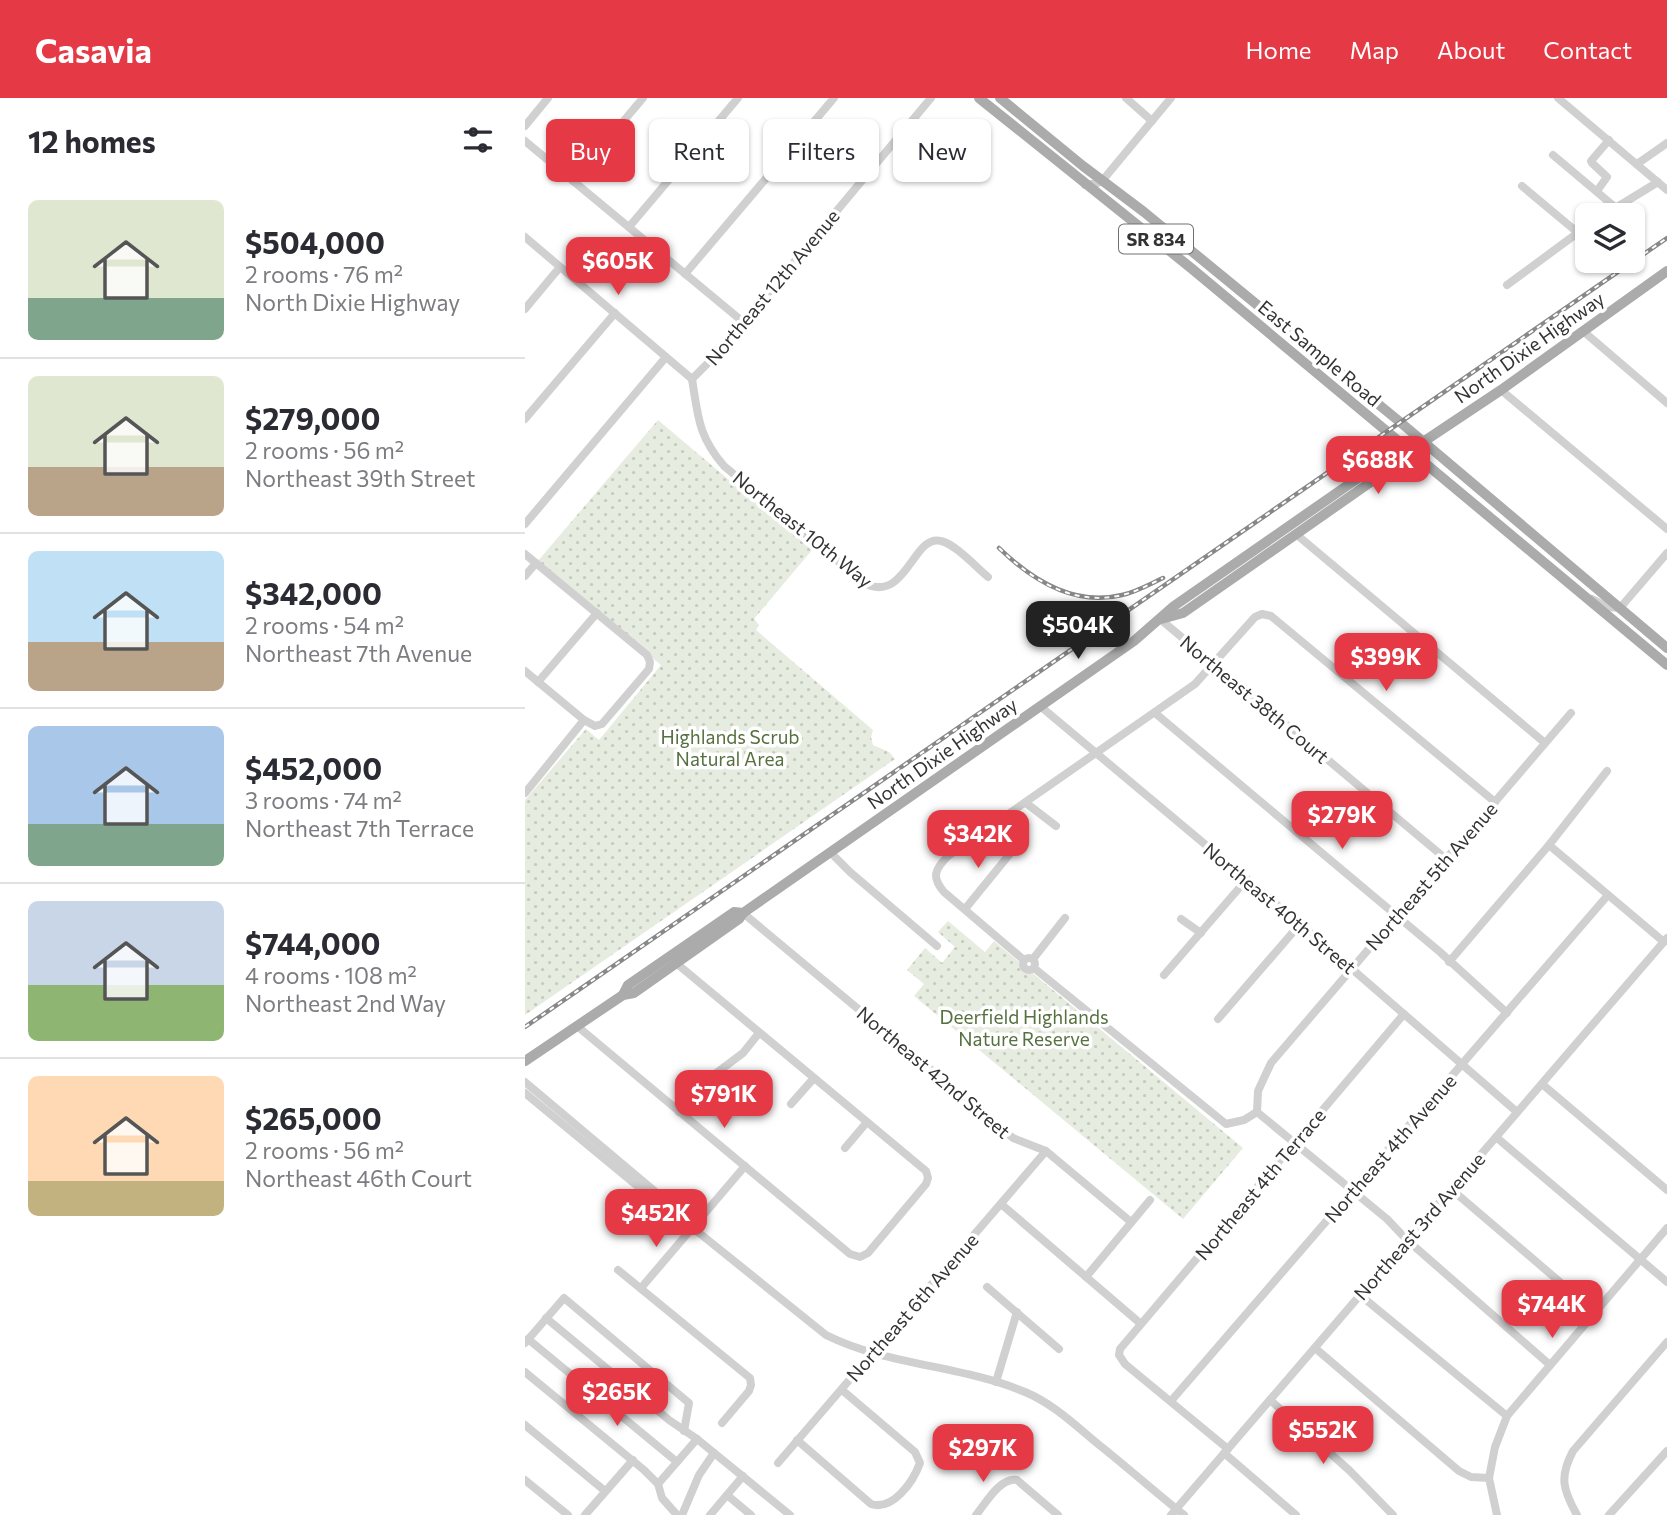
<!DOCTYPE html>
<html lang="en">
<head>
<meta charset="utf-8">
<style>
  body { margin:0; font-family:Commissioner,sans-serif; background:#f2f2f3; color:#2b2b33; height:100vh; display:flex; flex-direction:column; font-size:26px; white-space:nowrap }
  * { box-sizing:border-box; margin:0 }
  p { font-size:23px; color:#7c7c81 }
  .icon { flex:none; width:38px; height:38px; fill:none; stroke:currentColor; stroke-width:2; stroke-linecap:round; stroke-linejoin:round }
  .map { position:relative; flex:1; overflow:hidden }
  .side { display:flex; flex-direction:column; background:#fff; width:525px }
  .side>* { flex:none }
  .top-card { position:absolute; left:21px; top:21px; width:665px; height:63px; display:flex; gap:14px }
  .buttons { position:absolute; left:1050px; top:105px; display:grid; gap:14px }
  .buttons a { display:grid; place-items:center; width:70px; height:70px; border-radius:10px; background:#fff; box-shadow:0 2px 5px #0004; font-size:35px }
  .price { position:absolute; translate:-50% -60px; padding:0 16px; border-radius:14px; background:#e63946; color:#fff; font-size:23px; line-height:46px; filter:drop-shadow(0 2px 4px #0008) }
  .price::after { content:''; position:absolute; left:50%; top:42px; width:21px; height:16px; margin-left:-10px; background:inherit; clip-path:polygon(0 0,100% 0,50% 100%) }
  .price.selected { background:#222; color:#fff }
  ul { padding:0; list-style:none }
  li { display:flex; align-items:center; gap:21px; height:175px; padding:0 28px }
  li+li { border-top:2px solid #e1e1e2 }
  li span { display:grid; place-items:center; flex:none; width:196px; height:140px; border-radius:10px; color:#555 }
  li>.icon { margin-inline-start:auto }
  span .icon { width:84px; height:84px; fill:#fffc; stroke-width:1 }
  li b { font-size:30px }
  h2 { display:flex; justify-content:space-between; align-items:center; height:84px; padding:0 28px; font-size:30px }
  .tag { padding:0 24px; border-radius:10px; background:#fff; box-shadow:0 2px 5px #0004; font-size:24px; line-height:63px }
  .tag.selected { background:#e63946; color:#fff }
  header { display:flex; align-items:center; gap:42px; box-sizing:border-box; height:98px; padding:0 35px; background:#e63946; color:#fff }
  header strong { font-size:33px }
  nav { display:flex; gap:38px; margin-inline-start:auto; font-size:24px }
  main { display:flex; flex:1; min-height:0 }
  .map>svg:first-child { display:block }
  .grass { fill:url(#grass-dots) }
  .lines { fill:none; stroke-linecap:round; stroke-linejoin:round }
  .minor { stroke:#d0d0d0; stroke-width:8 }
  .major { stroke:#ababab; stroke-width:10 }
  .rail-casing { stroke:#888; stroke-width:4.5 }
  .rail { stroke:#fff; stroke-width:2; stroke-dasharray:5; stroke-linecap:butt }
  .labels { text-anchor:middle; dominant-baseline:central; stroke-width:7; stroke-linejoin:round; paint-order:stroke }
  .shield { fill:#fff; stroke:#707070; stroke-width:2 }
  .shield-label { font-size:18px; font-weight:bold; fill:#333 }
  .street-label { font-size:19px; fill:#333; stroke:#fff }
  .park-label { font-size:19px; fill:#56703f; stroke:#fff }
</style>
</head>
<body>
<header>
<strong>Casavia</strong>
<nav><a>Home</a><a>Map</a><a>About</a><a>Contact</a></nav>
</header>
<main>
<section class="side">
<h2>12 homes<svg class="icon" aria-label="filters" viewBox="0 0 24 24"><path d="M4 7h16M4 17h16"/><circle cx="9" cy="7" r="2"/><circle cx="15" cy="17" r="2"/></svg></h2>
<ul>
<li><span style="background:linear-gradient(#dfe7d0 70%,#7fa58c 0)"><svg class="icon" aria-label="home" viewBox="0 0 24 24"><path d="M3 11l9-7 9 7M6 9v11h12V9"/></svg></span><div><b>$504,000</b><p>2 rooms · 76 m²</p><p>North Dixie Highway</p></div></li>
<li><span style="background:linear-gradient(#dfe7d0 65%,#b9a48a 0)"><svg class="icon" aria-label="home" viewBox="0 0 24 24"><path d="M3 11l9-7 9 7M6 9v11h12V9"/></svg></span><div><b>$279,000</b><p>2 rooms · 56 m²</p><p>Northeast 39th Street</p></div></li>
<li><span style="background:linear-gradient(#bfe0f5 65%,#b9a48a 0)"><svg class="icon" aria-label="home" viewBox="0 0 24 24"><path d="M3 11l9-7 9 7M6 9v11h12V9"/></svg></span><div><b>$342,000</b><p>2 rooms · 54 m²</p><p>Northeast 7th Avenue</p></div></li>
<li><span style="background:linear-gradient(#a9c7e8 70%,#7fa58c 0)"><svg class="icon" aria-label="home" viewBox="0 0 24 24"><path d="M3 11l9-7 9 7M6 9v11h12V9"/></svg></span><div><b>$452,000</b><p>3 rooms · 74 m²</p><p>Northeast 7th Terrace</p></div></li>
<li><span style="background:linear-gradient(#c9d6e8 60%,#8fb573 0)"><svg class="icon" aria-label="home" viewBox="0 0 24 24"><path d="M3 11l9-7 9 7M6 9v11h12V9"/></svg></span><div><b>$744,000</b><p>4 rooms · 108 m²</p><p>Northeast 2nd Way</p></div></li>
<li><span style="background:linear-gradient(#ffd9b3 75%,#c2b280 0)"><svg class="icon" aria-label="home" viewBox="0 0 24 24"><path d="M3 11l9-7 9 7M6 9v11h12V9"/></svg></span><div><b>$265,000</b><p>2 rooms · 56 m²</p><p>Northeast 46th Court</p></div></li>
</ul>
</section>
<div class="map">
<svg width="1142" height="1417" viewBox="0 0 1142 1417">
  <defs>
    <pattern id="grass-dots" width="8" height="8" patternUnits="userSpaceOnUse" patternTransform="scale(1.75)"><rect width="8" height="8" fill="#e6ecdf"/><path d="M2 2h.1M6 6h.1" fill="none" stroke="#c6cbc0" stroke-width="1.8" stroke-linecap="round"/></pattern>
  </defs>
  <rect width="100%" height="100%" fill="#fff"/>
  <g class="grass">
    <polygon points="133,322 287,452 229,521 234,527 231,532 348,632 346,639 348,647 364,654 370,661 0,917 0,702 61,631 74,642 136,567 12,464"/>
    <polygon points="423,823 460,854 469,843 718,1050 658,1121 389,898 399,886 382,872 400,850 417,865 430,849 413,834"/>
  </g>
  <g class="lines">
    <g class="minor">
      <polyline points="601,0 627,23"/>
      <polyline points="1033,0 1142,92"/>
      <polyline points="0,28 23,0"/>
      <polyline points="0,43 217,223"/>
      <polyline points="1028,57 1091,110"/>
      <polyline points="1112,66 1142,45"/>
      <polyline points="48,83 118,0"/>
      <polyline points="560,87 573,85 577,83 646,0"/>
      <polyline points="997,88 1052,134"/>
      <polyline points="1072,93 1082,79 1067,65 1066,63 1084,42"/>
      <polyline points="1079,117 1133,84"/>
      <polyline points="104,129 213,0"/>
      <polyline points="0,139 167,281"/>
      <polyline points="160,176 309,0"/>
      <polyline points="982,187 1062,128"/>
      <polyline points="0,211 35,169"/>
      <polyline points="1058,233 1142,305"/>
      <path d="M 167,281 C 173,318 173,338 199,368 L 339,485 C 381,507 388,435 416,443 C 430,446 451,469 463,479"/>
      <polyline points="167,281 193,255 406,0"/>
      <polyline points="976,292 1142,431"/>
      <polyline points="0,321 90,215"/>
      <polyline points="0,426 141,259"/>
      <polyline points="772,437 1020,645"/>
      <polyline points="0,456 122,557 125,564 124,571 77,626 70,628 59,622 0,695"/>
      <polyline points="0,478 11,465"/>
      <polyline points="1067,501 1083,509 1095,510 1142,455"/>
      <polyline points="635,521 921,761"/>
      <polyline points="0,573 59,622"/>
      <polyline points="13,584 72,515"/>
      <polyline points="515,608 775,826 992,1014"/>
      <polyline points="630,615 915,854 982,915"/>
      <polyline points="501,705 531,728"/>
      <polyline points="1024,747 1139,844"/>
      <polyline points="306,755 325,774 412,848"/>
      <polyline points="440,811 488,752"/>
      <polyline points="218,815 488,1040 521,1053 606,1124"/>
      <polyline points="656,821 676,835"/>
      <circle cx="504" cy="866" r="6"/>
      <polyline points="508,861 540,820"/>
      <path d="M 499,862 L 419,794 C 406,779 410,771 423,758 L 670,586 L 730,519 L 737,516 L 746,518 L 970,704"/>
      <polyline points="924,864 1024,747 1082,673"/>
      <polyline points="509,870 701,1026 719,1022 732,1014 862,1121 882,1142 1025,1267"/>
      <polyline points="639,877 722,781"/>
      <polyline points="693,921 775,826"/>
      <polyline points="52,928 325,1156 335,1159 343,1155 401,1086 403,1080 401,1073 151,865"/>
      <polyline points="0,984 164,1122 168,1130"/>
      <polyline points="1017,986 1142,1092"/>
      <path d="M 0,995 L 163,1130 L 168,1130 L 301,1237 C 363,1268 436,1267 500,1294 C 527,1305 550,1327 573,1346 C 602,1369 630,1394 659,1417"/>
      <polyline points="266,1006 289,980"/>
      <polyline points="154,1014 190,976 218,955 234,935"/>
      <polyline points="732,1014 733,993 746,965 1046,615"/>
      <polyline points="971,1039 1142,1184"/>
      <polyline points="320,1050 342,1024"/>
      <polyline points="926,1091 1070,1214"/>
      <polyline points="476,1106 616,1226"/>
      <polyline points="93,1172 225,1280 226,1287 224,1293 197,1325"/>
      <polyline points="561,1179 625,1102"/>
      <polyline points="462,1189 534,1251"/>
      <polyline points="116,1190 220,1068"/>
      <polyline points="835,1197 982,1318"/>
      <polyline points="21,1220 144,1322 172,1341 265,1417"/>
      <polyline points="3,1241 152,1364"/>
      <polyline points="0,1245 39,1200 164,1305 159,1333"/>
      <polyline points="790,1250 934,1373 946,1379 964,1380 972,1417"/>
      <polyline points="0,1274 119,1372 133,1386 137,1400 152,1417"/>
      <polyline points="471,1284 492,1214"/>
      <polyline points="745,1302 824,1372 868,1417"/>
      <polyline points="646,1303 1083,797"/>
      <polyline points="0,1327 80,1393"/>
      <path d="M 272,1342 L 346,1406 C 368,1413 388,1384 395,1365 L 390,1354 L 317,1292"/>
      <polyline points="703,1351 600,1266 594,1257 595,1251 879,916"/>
      <polyline points="699,1355 771,1417"/>
      <polyline points="253,1365 521,1053"/>
      <polyline points="964,1380 970,1349 982,1318 1142,1130"/>
      <polyline points="0,1382 43,1417"/>
      <polyline points="133,1386 172,1341"/>
      <polyline points="202,1397 226,1417"/>
      <polyline points="60,1417 108,1362"/>
      <polyline points="157,1417 174,1377 189,1355"/>
      <polyline points="185,1417 218,1378"/>
      <path d="M 451,1417 C 461,1405 475,1379 492,1382 L 533,1417"/>
      <polyline points="646,1417 1142,840"/>
      <path d="M 1052,1417 C 1038,1392 1034,1379 1048,1353 L 1142,1244"/>
      <polyline points="1084,1417 1142,1353"/>
    </g>
    <g class="major">
      <polyline points="454,0 666,170 1142,567"/>
      <polyline points="475,0 558,68 619,114 875,324 1142,550"/>
      <polyline points="636,521 658,515 873,365 886,352 976,292 1142,173"/>
      <polyline points="98,897 103,887 209,814 218,815"/>
      <polyline points="0,963 98,897 109,895 214,821 218,815 609,543 649,508 859,362 869,355 886,352"/>
    </g>
    <defs>
      <g id="rail">
        <path d="M 474,450 C 507,482 549,509 597,497 C 611,494 625,486 638,480"/>
        <polyline points="0,929 1142,140"/>
      </g>
    </defs>
    <use href="#rail" class="rail-casing"/>
    <use href="#rail" class="rail"/>
  </g>
  <g class="labels">
    <rect class="shield" x="594" y="126.5" width="74" height="29" rx="5"/>
    <g class="shield-label">
      <text x="631" y="141">SR 834</text>
    </g>
    <g class="street-label">
      <text transform="translate(247 189) rotate(-50)">Northeast 12th Avenue</text>
      <text transform="translate(1004 249) rotate(-35)">North Dixie Highway</text>
      <text transform="translate(795 255) rotate(40)">East Sample Road</text>
      <text transform="translate(278 431) rotate(39)">Northeast 10th Way</text>
      <text transform="translate(730 601) rotate(40)">Northeast 38th Court</text>
      <text transform="translate(417 655) rotate(-35)">North Dixie Highway</text>
      <text transform="translate(906 778) rotate(-49)">Northeast 5th Avenue</text>
      <text transform="translate(755 810) rotate(40)">Northeast 40th Street</text>
      <text transform="translate(409 974) rotate(40)">Northeast 42nd Street</text>
      <text transform="translate(865 1050) rotate(-49)">Northeast 4th Avenue</text>
      <text transform="translate(735 1086) rotate(-50)">Northeast 4th Terrace</text>
      <text transform="translate(894 1128) rotate(-49)">Northeast 3rd Avenue</text>
      <text transform="translate(387 1209) rotate(-49)">Northeast 6th Avenue</text>
    </g>
    <g class="park-label">
      <text x="205" y="638">Highlands Scrub<tspan x="205" dy="22">Natural Area</tspan></text>
      <text x="499" y="918">Deerfield Highlands<tspan x="499" dy="22">Nature Reserve</tspan></text>
    </g>
  </g>
</svg>
<div class="buttons">
<a><svg class="icon" aria-label="layers" viewBox="0 0 24 24"><path d="M12 4l9 5-9 5-9-5zM3 14l9 5 9-5"/></svg></a>
</div>
<b class="price" style="left:93px;top:199px">$605K</b>
<b class="price" style="left:853px;top:398px">$688K</b>
<b class="price selected" style="left:553px;top:563px">$504K</b>
<b class="price" style="left:861px;top:595px">$399K</b>
<b class="price" style="left:817px;top:753px">$279K</b>
<b class="price" style="left:453px;top:772px">$342K</b>
<b class="price" style="left:199px;top:1032px">$791K</b>
<b class="price" style="left:131px;top:1151px">$452K</b>
<b class="price" style="left:1027px;top:1242px">$744K</b>
<b class="price" style="left:92px;top:1330px">$265K</b>
<b class="price" style="left:798px;top:1368px">$552K</b>
<b class="price" style="left:458px;top:1386px">$297K</b>
<div class="top-card">
<a class="tag selected">Buy</a>
<a class="tag">Rent</a>
<a class="tag">Filters</a>
<a class="tag">New</a>
</div>
</div>
</main>
</body>
</html>
